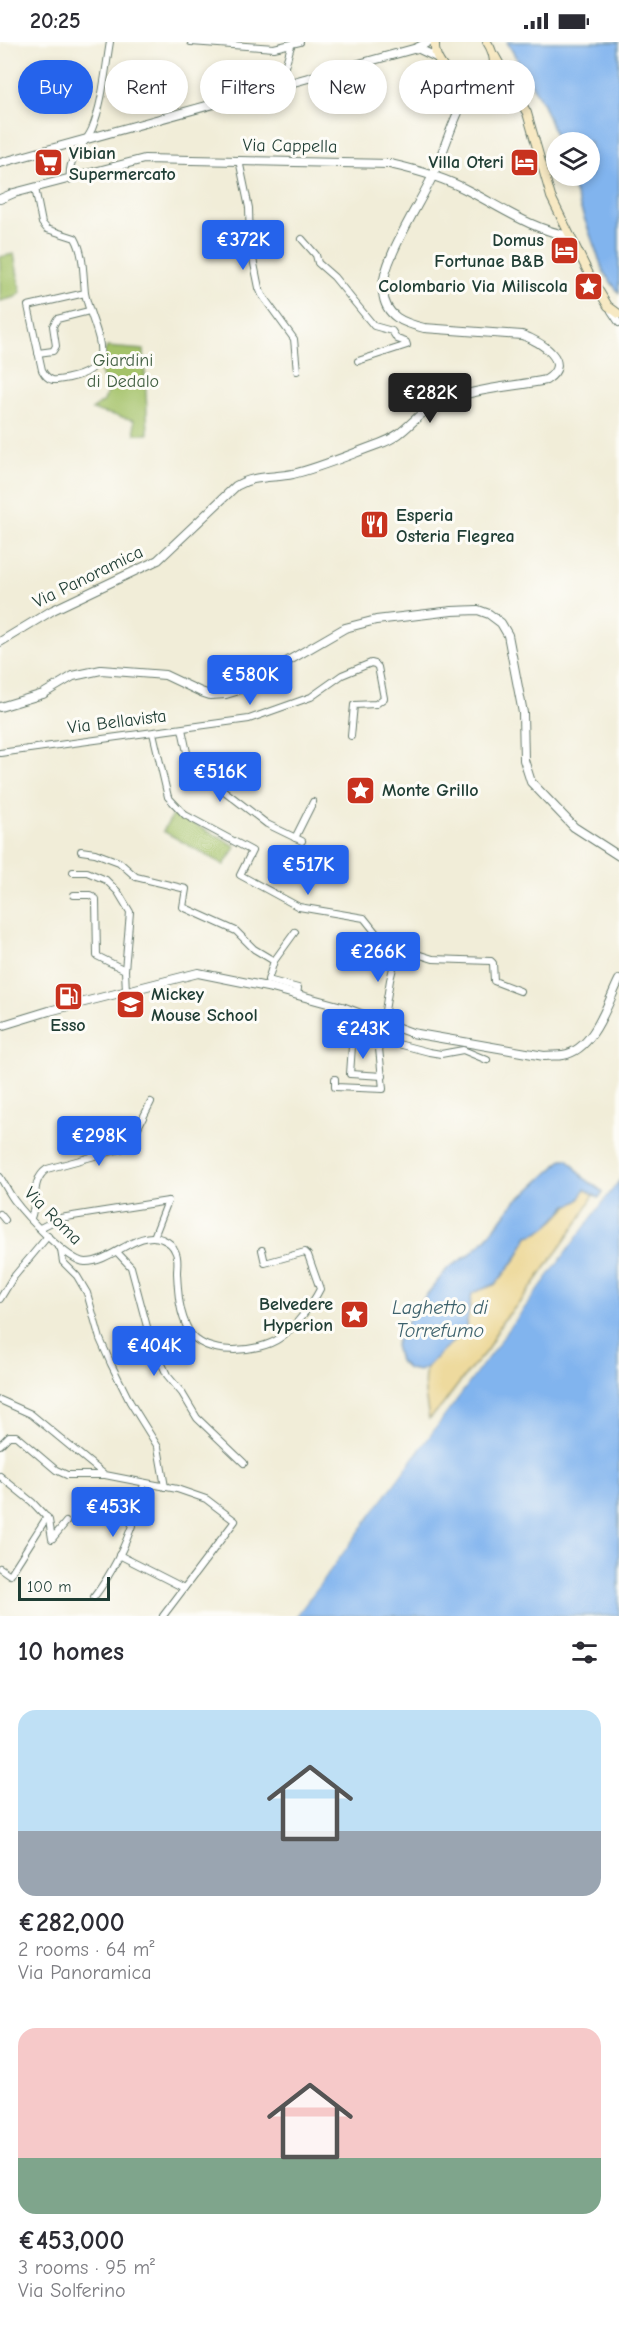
<!DOCTYPE html>
<html lang="en">
<head>
<meta charset="utf-8">
<style>
  body { margin:0; font-family:"Comic Neue",sans-serif; background:#f2f2f3; color:#2b2b33; height:100vh; display:flex; flex-direction:column; font-size:22px; white-space:nowrap }
  * { box-sizing:border-box; margin:0 }
  p { font-size:20px; color:#7c7c81 }
  .icon { flex:none; width:33px; height:33px; fill:none; stroke:currentColor; stroke-width:2; stroke-linecap:round; stroke-linejoin:round }
  .map { position:relative; height:1574px; overflow:hidden }
  .sheet { display:flex; flex-direction:column; background:#fff; flex:1 }
  .sheet>* { flex:none }
  .banner { position:absolute; left:18px; top:18px; width:584px; height:54px; display:flex; gap:12px }
  .buttons { position:absolute; left:546px; top:90px; display:grid; gap:12px }
  .buttons a { display:grid; place-items:center; width:54px; height:54px; border-radius:50%; background:#fff; box-shadow:0 3px 9px #0003; font-size:30px }
  .scale { position:absolute; left:18px; bottom:15px; width:92px; box-sizing:border-box; padding-left:6px; border:3px solid #1f3d34; border-top:0; font-size:16px; line-height:21px; white-space:nowrap; color:#1f3d34; -webkit-text-stroke:4px #fdfcf7; paint-order:stroke }
  .price { position:absolute; translate:-50% -51px; padding:0 14px; border-radius:6px; background:#2563eb; color:#fff; font-size:20px; line-height:39px; filter:drop-shadow(0 2px 3px #0008) }
  .price::after { content:''; position:absolute; left:50%; top:36px; width:18px; height:14px; margin-left:-9px; background:inherit; clip-path:polygon(0 0,100% 0,50% 100%) }
  .price.on { background:#222; color:#fff }
  ul { padding:0; list-style:none }
  li { display:grid; align-content:center; gap:12px; height:318px; padding:0 18px }
  li span { display:grid; place-items:center; height:186px; border-radius:18px; color:#555 }
  li>.icon { margin-inline-start:auto }
  span .icon { width:108px; height:108px; fill:#fffc; stroke-width:1 }
  li b { font-size:26px }
  h2 { display:flex; justify-content:space-between; align-items:center; height:72px; padding:0 18px; font-size:26px }
  .chip { padding:0 21px; border-radius:27px; background:#fff; box-shadow:0 3px 9px #0003; font-size:21px; line-height:54px }
  .chip.on { background:#2563eb; color:#fff }
  .status { display:flex; justify-content:space-between; align-items:center; height:42px; padding:0 30px; background:#fff; direction:ltr }
  .status svg { height:16px; fill:currentColor }
  .map>svg:first-child { display:block }
  .green { fill:#a4c269; stroke:#62804e; stroke-width:1.5 }
  .sand { fill:#eeda9e; stroke:#868c69; stroke-width:1.5 }
  .water { fill:#81b4ee; stroke:#507891; stroke-width:1.5 }
  .pier { fill:#f1edd8 }
  .lines { fill:none; stroke-linecap:round; stroke-linejoin:round }
  .minor-casing { stroke:#687b6d; stroke-width:8 }
  .tertiary-casing { stroke:#687b6d; stroke-width:10 }
  .secondary-casing { stroke:#687b6d; stroke-width:10 }
  .minor { stroke:#fff; stroke-width:6 }
  .tertiary { stroke:#fff; stroke-width:8 }
  .secondary { stroke:#f7e9c3; stroke-width:8 }
  .labels { text-anchor:middle; dominant-baseline:central; stroke-width:6; stroke-linejoin:round; paint-order:stroke }
  .street-label { font-size:18px; fill:#1f3d34; stroke:#fdfcf7 }
  .poi-label { font-size:18px; font-weight:bold; fill:#1f3d34; stroke:#fdfcf7; text-anchor:start }
  .park-label { font-size:18px; fill:#405e41; stroke:#fdfcf7 }
  .water-label { font-size:20px; font-style:italic; fill:#3c616c; stroke:#fdfcf7 }
</style>
</head>
<body>
<div class="status"><b>20:25</b><svg viewBox="0 0 49 12"><path d="M0 12V9h3v3zM5 12V6h3v6zM10 12V3h3v9zM15 12V0h3v12zM26 1h20v11H26zM47 4h2v5h-2z"/></svg></div>
<div class="map">
<svg width="619" height="1574" viewBox="0 0 619 1574">
  <rect width="100%" height="100%" fill="#fdfcf7"/>
  <filter id="ink" filterUnits="userSpaceOnUse"><feTurbulence type="fractalNoise" baseFrequency=".0167" numOctaves="2"/><feDisplacementMap in="SourceGraphic" scale="12" xChannelSelector="R" yChannelSelector="G"/><feConvolveMatrix kernelMatrix="1 2 1 2 8 2 1 2 1" color-interpolation-filters="sRGB"/></filter>
  <filter id="wash" filterUnits="userSpaceOnUse"><feTurbulence type="fractalNoise" baseFrequency=".008" numOctaves="4" result="noise"/><feDisplacementMap in="SourceGraphic" scale="24" xChannelSelector="R" yChannelSelector="G"/><feGaussianBlur stdDeviation="1.35" result="paint"/><feColorMatrix in="noise" values="0 0 0 0 0 0 0 0 0 0 0 0 0 0 0 0 0 1.4 0 .05"/><feComposite in="paint" operator="in"/></filter>
  <g filter="url(#wash)">
    <rect width="100%" height="100%" fill="#f1edd8"/>
    <g class="green">
      <polygon points="14,212 21,251 16,255 0,259 0,215"/>
      <path d="M 107,305 L 144,308 L 148,392 L 135,392 L 134,378 L 92,368 L 104,359 L 108,348 C 99,324 95,330 107,305 Z"/>
      <polygon points="175,770 179,774 236,804 224,823 163,789"/>
    </g>
    <path class="sand" d="M 585,1146 L 594,1152 L 580,1177 L 526,1253 L 502,1280 L 487,1308 L 460,1340 L 442,1364 L 429,1377 C 427,1362 421,1340 427,1325 C 431,1313 455,1298 465,1290 L 472,1251 L 496,1242 L 518,1214 L 528,1193 L 554,1179 Z"/>
    <g class="water">
      <polygon points="507,0 619,0 619,251 604,231 569,134 590,134 590,100 558,100 543,62"/>
      <path d="M 563,1117 L 568,1117 L 584,1136 L 603,1150 L 599,1156 L 585,1147 C 581,1156 578,1162 567,1163 C 557,1175 545,1191 528,1194 L 518,1214 L 496,1242 L 472,1251 L 465,1290 L 443,1308 L 427,1325 L 419,1329 L 408,1327 L 399,1319 L 395,1303 L 401,1290 L 417,1265 L 448,1226 L 469,1213 L 487,1196 L 516,1158 L 526,1151 Z"/>
      <polygon points="619,1138 619,1574 296,1574"/>
    </g>
    <polygon class="pier" points="619,1135 619,1138 296,1574 293,1574 600,1159 597,1159"/>
  </g>
  <g filter="url(#ink)">
    <g class="lines">
      <defs>
        <g id="minor">
          <polyline points="191,0 274,6 300,0"/>
          <polyline points="279,45 291,4"/>
          <polyline points="239,118 249,166 250,202 259,246 262,253 294,297 297,329"/>
          <path d="M 70,137 C 67,115 84,105 92,87 C 103,60 105,29 110,0"/>
          <path d="M 35,146 L 42,181 L 47,187 L 75,196 C 84,212 83,232 85,251 C 91,286 124,325 69,336 C 55,339 49,341 42,328 L 28,264 L 85,251"/>
          <polyline points="302,197 316,213 318,221 334,235 374,284 392,289 397,297 406,300 407,303 358,319"/>
          <polyline points="611,269 619,281"/>
          <polyline points="38,311 53,309 56,304 53,284 57,277 89,269"/>
          <polyline points="182,687 188,715 201,731 267,782 302,799"/>
          <polyline points="153,691 168,755 185,773 252,809 240,833 299,865 364,876 384,901 398,906 433,917 491,919 493,921 494,939 520,949"/>
          <polyline points="0,711 249,677 311,655 342,633 371,621 375,622 378,625 384,656 376,662 354,663 351,694"/>
          <polyline points="295,796 313,760"/>
          <polyline points="81,809 95,811 119,820 136,835 186,847 183,865 236,889 254,907 274,919 268,938 298,946 297,953"/>
          <polyline points="73,830 87,830 106,838 118,850 130,870 125,928 126,950"/>
          <polyline points="74,853 90,853 96,857 97,914 125,928"/>
          <polyline points="274,919 295,890"/>
          <polyline points="342,965 335,980 356,991 429,1010 441,1012 463,1008 487,1018"/>
          <polyline points="383,981 390,938 398,906"/>
          <polyline points="356,991 352,1004 350,1032 383,1034"/>
          <polyline points="374,995 379,979"/>
          <polyline points="335,1037 335,1045 383,1047 378,996"/>
          <path d="M 0,1135 C 5,1143 9,1151 14,1158 C 25,1173 68,1219 85,1220 C 111,1221 139,1186 162,1197 C 167,1199 173,1203 175,1209 C 179,1215 177,1224 177,1231 C 178,1251 179,1271 189,1289 C 203,1315 259,1311 280,1296 C 294,1287 313,1261 320,1247 L 308,1213 L 305,1210 L 265,1221 L 262,1208"/>
          <polyline points="0,1172 5,1178"/>
          <path d="M 31,1176 C 38,1159 30,1139 47,1127 L 128,1105 L 151,1060"/>
          <polyline points="40,1186 60,1176 168,1159"/>
          <polyline points="154,1195 168,1159"/>
          <polyline points="61,1208 63,1220 77,1234 87,1251 100,1297 111,1322 130,1360 158,1405 165,1445"/>
          <polyline points="117,1210 131,1225 150,1296 167,1333 182,1351 197,1376 244,1421"/>
          <polyline points="0,1257 12,1237 48,1194"/>
          <polyline points="0,1358 31,1372 105,1433 177,1447 206,1457 235,1479 163,1574"/>
          <polyline points="0,1403 9,1394 16,1394 56,1428 67,1433 104,1433"/>
          <polyline points="0,1434 32,1460 49,1478 52,1497 66,1480"/>
          <polyline points="119,1513 184,1546"/>
          <polyline points="0,1526 10,1533 47,1475"/>
          <path d="M 94,1555 C 119,1522 135,1482 144,1442"/>
        </g>
        <g id="tertiary">
          <polyline points="417,6 436,15"/>
          <polyline points="456,38 464,59"/>
          <polyline points="0,121 417,6 428,0"/>
          <path d="M 0,157 L 14,151 L 144,117 L 390,122 C 417,128 445,136 469,149 C 502,166 533,188 570,194"/>
          <path d="M 0,600 L 53,568 L 158,518 L 236,444 C 254,433 273,436 293,432 C 322,425 351,412 379,402 C 407,393 415,371 438,361 C 471,347 511,345 546,338 C 575,320 539,299 522,293 L 424,286 C 404,281 385,275 383,250 C 380,221 420,162 433,133 C 444,109 451,83 463,60 C 466,54 473,48 478,43"/>
          <polyline points="0,665 43,652 73,634 101,628 165,633 201,650 210,653 226,652 236,649 345,586 376,578 452,569 478,568 489,572 501,581 508,593 523,671 524,718 531,740 574,785 619,814"/>
          <path d="M 0,984 L 49,969 L 198,931 L 272,946 L 342,965 L 412,991 L 544,1014 C 550,1013 557,1014 563,1013 C 594,1008 607,962 619,938"/>
        </g>
        <g id="secondary">
          <path d="M 435,0 C 434,11 438,18 444,26 C 473,61 509,33 487,0"/>
          <polyline points="495,14 527,71 551,155 590,234 608,264 619,272"/>
          <polyline points="487,36 512,44"/>
        </g>
      </defs>
      <use href="#minor" class="minor-casing"/>
      <use href="#tertiary" class="tertiary-casing"/>
      <use href="#secondary" class="secondary-casing"/>
      <use href="#minor" class="minor"/>
      <use href="#tertiary" class="tertiary"/>
      <use href="#secondary" class="secondary"/>
    </g>
  </g>
  <defs>
    <symbol id="hotel-square" viewBox="-11 -11 22 22"><rect x="-9" y="-9" width="18" height="18" rx="4" fill="#c8321e" stroke="#fdfcf7"/><path d="M-6-4.5h1.5V1H6V5H4.5V3h-9V5H-6ZM-4 0a1.8 1.8 0 1 1 3.6 0ZM.5 0V-2.5h3Q6-2.5 6 0Z" fill="#fff"/></symbol>
    <symbol id="supermarket-square" viewBox="-11 -11 22 22"><rect x="-9" y="-9" width="18" height="18" rx="4" fill="#c8321e" stroke="#fdfcf7"/><path d="M-6-5.5h2.5l.6 2H6L4.5 2H-2.5L-4.4-4H-6ZM-1.5 3.2a1.3 1.3 0 1 0 .1 0ZM3 3.2a1.3 1.3 0 1 0 .1 0Z" fill="#fff"/></symbol>
    <symbol id="sight-square" viewBox="-11 -11 22 22"><rect x="-9" y="-9" width="18" height="18" rx="4" fill="#c8321e" stroke="#fdfcf7"/><path d="M0-6L1.8-2.2L6-1.7L2.9 1.2L3.7 5.4L0 3.3L-3.7 5.4L-2.9 1.2L-6-1.7L-1.8-2.2Z" fill="#fff"/></symbol>
    <symbol id="restaurant-square" viewBox="-11 -11 22 22"><rect x="-9" y="-9" width="18" height="18" rx="4" fill="#c8321e" stroke="#fdfcf7"/><path d="M-5-6h1v4h1v-4h1v4h1v-4h1v5L-1.5 .5V6h-2V.5L-5-1ZM5-6V6H3V1.5H1.5Q1.5-4 5-6Z" fill="#fff"/></symbol>
    <symbol id="fuel-square" viewBox="-11 -11 22 22"><rect x="-9" y="-9" width="18" height="18" rx="4" fill="#c8321e" stroke="#fdfcf7"/><path d="M-5.5-6h7V0h2V4h1.3V-2.5L3-4.5l.8-.8L6-3V5H2.5V1h-1V6h-7ZM-4.2-4.7v3.2H.2V-4.7Z" fill="#fff"/></symbol>
    <symbol id="school-square" viewBox="-11 -11 22 22"><rect x="-9" y="-9" width="18" height="18" rx="4" fill="#c8321e" stroke="#fdfcf7"/><path d="M0-5L7-2L0 1L-7-2ZM-4 1L0 2.5L4 1V4Q0 6-4 4Z" fill="#fff"/></symbol>
  </defs>
  <g fill-rule="evenodd">
    <use href="#hotel-square" x="508" y="104" width="33" height="33"/>
    <use href="#supermarket-square" x="32" y="104" width="33" height="33"/>
    <use href="#hotel-square" x="548" y="192" width="33" height="33"/>
    <use href="#sight-square" x="572" y="228" width="33" height="33"/>
    <use href="#restaurant-square" x="358" y="466" width="33" height="33"/>
    <use href="#sight-square" x="344" y="732" width="33" height="33"/>
    <use href="#fuel-square" x="52" y="938" width="33" height="33"/>
    <use href="#school-square" x="114" y="946" width="33" height="33"/>
    <use href="#sight-square" x="338" y="1256" width="33" height="33"/>
  </g>
  <g class="labels">
    <g class="street-label">
      <text transform="translate(290 104) rotate(1)">Via Cappella</text>
      <text transform="translate(88 535) rotate(-26)">Via Panoramica</text>
      <text transform="translate(117 680) rotate(-7)">Via Bellavista</text>
      <text transform="translate(53 1174) rotate(45)">Via Roma</text>
    </g>
    <g class="poi-label">
      <text x="69" y="111">Vibian<tspan x="69" dy="21">Supermercato</tspan></text>
      <text x="504" y="120" text-anchor="end">Villa Oteri</text>
      <text x="544" y="198" text-anchor="end">Domus<tspan x="544" dy="21">Fortunae B&amp;B</tspan></text>
      <text x="568" y="244" text-anchor="end">Colombario Via Miliscola</text>
      <text x="396" y="473">Esperia<tspan x="396" dy="21">Osteria Flegrea</tspan></text>
      <text x="382" y="748">Monte Grillo</text>
      <text x="151" y="952">Mickey<tspan x="151" dy="21">Mouse School</tspan></text>
      <text x="68" y="983" text-anchor="middle">Esso</text>
      <text x="333" y="1262" text-anchor="end">Belvedere<tspan x="333" dy="21">Hyperion</tspan></text>
    </g>
    <g class="park-label">
      <text x="123" y="318">Giardini<tspan x="123" dy="21">di Dedalo</tspan></text>
    </g>
    <g class="water-label">
      <text x="440" y="1265">Laghetto di<tspan x="440" dy="23">Torrefumo</tspan></text>
    </g>
  </g>
</svg>
<div class="buttons">
<a><svg class="icon" aria-label="layers" viewBox="0 0 24 24"><path d="M12 4l9 5-9 5-9-5zM3 14l9 5 9-5"/></svg></a>
</div>
<div class="scale">100 m</div>
<b class="price" style="left:243px;top:229px">€372K</b>
<b class="price on" style="left:430px;top:382px">€282K</b>
<b class="price" style="left:250px;top:664px">€580K</b>
<b class="price" style="left:220px;top:761px">€516K</b>
<b class="price" style="left:308px;top:854px">€517K</b>
<b class="price" style="left:378px;top:941px">€266K</b>
<b class="price" style="left:363px;top:1018px">€243K</b>
<b class="price" style="left:99px;top:1125px">€298K</b>
<b class="price" style="left:154px;top:1335px">€404K</b>
<b class="price" style="left:113px;top:1496px">€453K</b>
<div class="banner">
<a class="chip on">Buy</a>
<a class="chip">Rent</a>
<a class="chip">Filters</a>
<a class="chip">New</a>
<a class="chip">Apartment</a>
</div>
</div>
<section class="sheet">
<h2>10 homes<svg class="icon" aria-label="filters" viewBox="0 0 24 24"><path d="M4 7h16M4 17h16"/><circle cx="9" cy="7" r="2"/><circle cx="15" cy="17" r="2"/></svg></h2>
<ul>
<li><span style="background:linear-gradient(#bfe0f5 65%,#9aa5b1 0)"><svg class="icon" aria-label="home" viewBox="0 0 24 24"><path d="M3 11l9-7 9 7M6 9v11h12V9"/></svg></span><div><b>€282,000</b><p>2 rooms · 64 m²</p><p>Via Panoramica</p></div></li>
<li><span style="background:linear-gradient(#f6c9c9 70%,#7fa58c 0)"><svg class="icon" aria-label="home" viewBox="0 0 24 24"><path d="M3 11l9-7 9 7M6 9v11h12V9"/></svg></span><div><b>€453,000</b><p>3 rooms · 95 m²</p><p>Via Solferino</p></div></li>
</ul>
</section>
</body>
</html>
